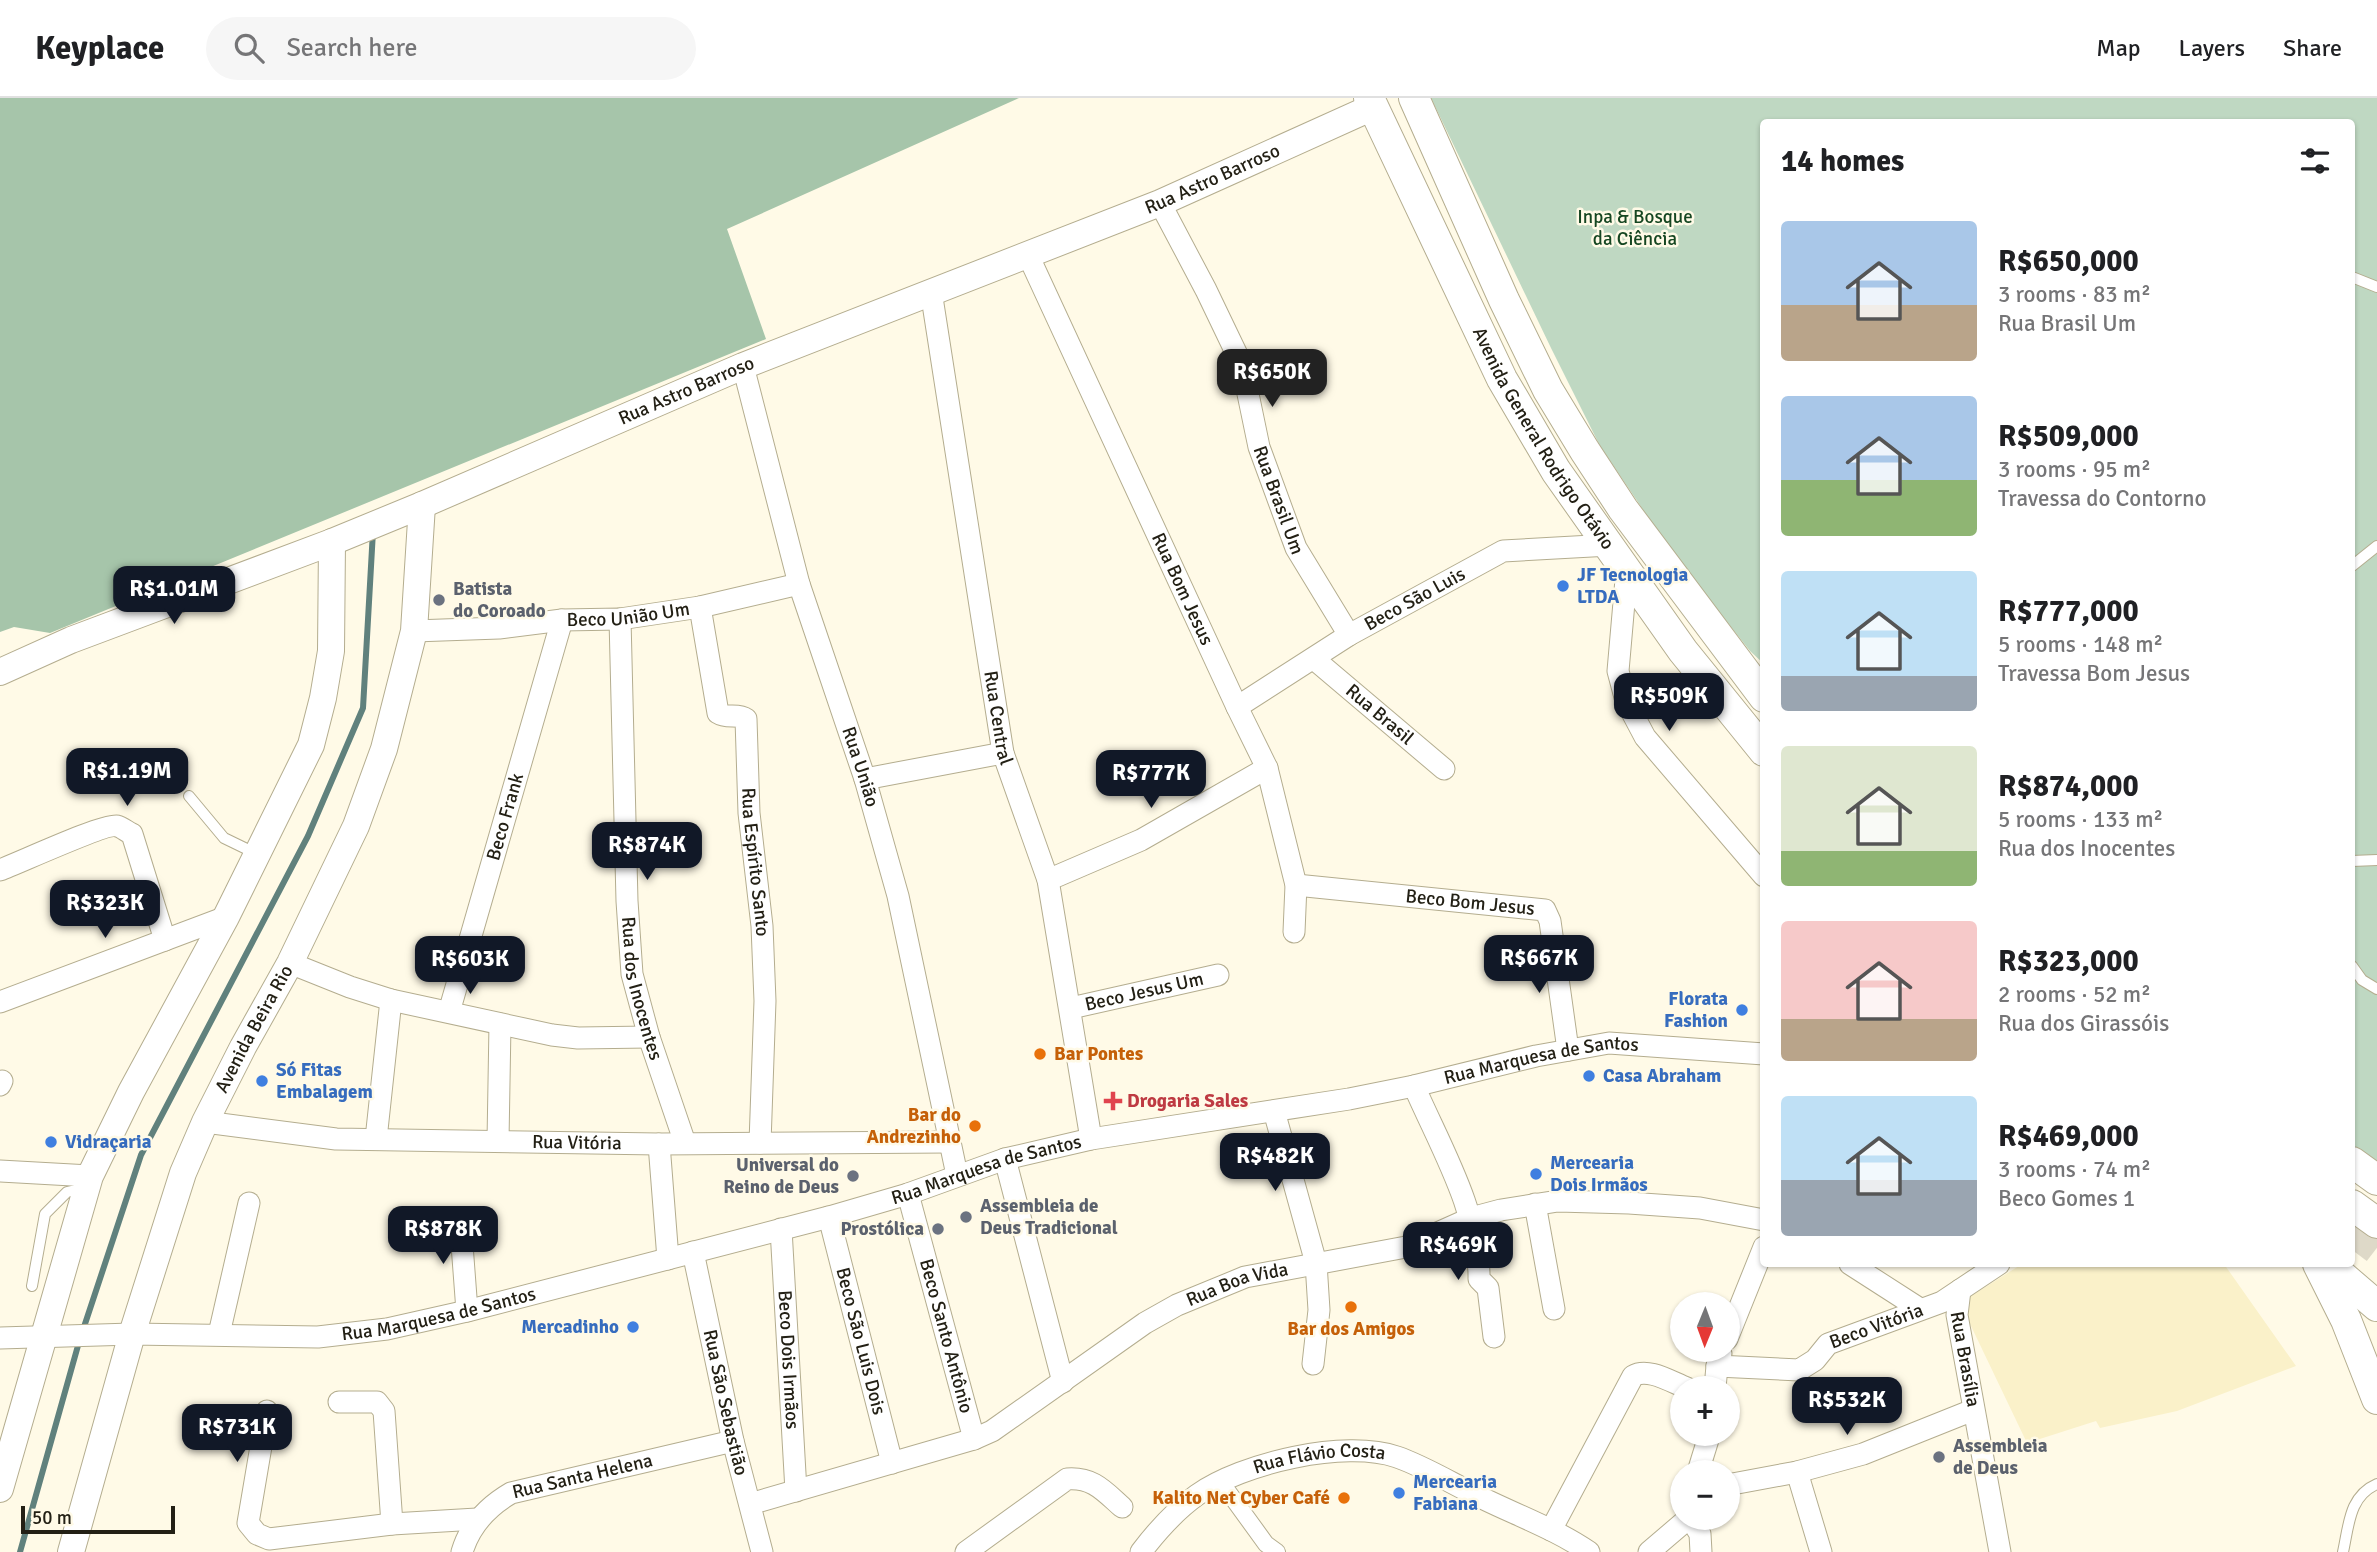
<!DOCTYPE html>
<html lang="en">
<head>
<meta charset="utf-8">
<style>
  body { margin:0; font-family:Signika,sans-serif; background:#f6f6f6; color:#202124; height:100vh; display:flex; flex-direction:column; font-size:26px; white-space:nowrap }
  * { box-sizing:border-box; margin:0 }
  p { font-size:23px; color:#757577 }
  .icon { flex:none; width:38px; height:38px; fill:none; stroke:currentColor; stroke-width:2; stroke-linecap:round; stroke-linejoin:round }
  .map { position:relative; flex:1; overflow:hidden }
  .details { position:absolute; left:1760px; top:21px; width:595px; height:1148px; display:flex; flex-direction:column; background:#fff; border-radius:7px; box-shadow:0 2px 5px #0004 }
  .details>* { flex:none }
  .needle { width:46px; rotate:181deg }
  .buttons { position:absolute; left:1670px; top:1194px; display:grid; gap:14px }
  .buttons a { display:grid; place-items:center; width:70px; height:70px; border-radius:50%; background:#fff; box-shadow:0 2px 5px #0004; font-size:35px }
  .scale { position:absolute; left:21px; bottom:18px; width:154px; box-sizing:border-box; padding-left:7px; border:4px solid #232015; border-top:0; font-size:19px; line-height:24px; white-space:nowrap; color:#232015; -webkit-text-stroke:5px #fffae7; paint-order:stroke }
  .price { position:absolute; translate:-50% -60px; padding:0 16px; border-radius:14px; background:#111827; color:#fff; font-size:23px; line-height:46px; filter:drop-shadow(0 2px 4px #0008) }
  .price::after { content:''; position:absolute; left:50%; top:42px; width:21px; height:16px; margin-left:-10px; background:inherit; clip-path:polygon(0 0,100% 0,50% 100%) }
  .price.selected { background:#222; color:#fff }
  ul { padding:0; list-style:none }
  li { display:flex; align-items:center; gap:21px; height:175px; padding:0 21px }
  li span { display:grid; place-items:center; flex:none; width:196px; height:140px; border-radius:7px; color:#555 }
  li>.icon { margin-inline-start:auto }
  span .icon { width:84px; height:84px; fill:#fffc; stroke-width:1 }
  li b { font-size:30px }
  h2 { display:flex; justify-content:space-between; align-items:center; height:84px; padding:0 21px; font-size:30px }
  header { display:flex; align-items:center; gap:42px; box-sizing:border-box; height:98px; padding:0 35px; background:#fff; border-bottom:2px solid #e0e0e0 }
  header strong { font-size:33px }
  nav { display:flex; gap:38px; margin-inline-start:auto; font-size:24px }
  .search { width:490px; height:63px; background:#f6f6f6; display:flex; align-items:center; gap:18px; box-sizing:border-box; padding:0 24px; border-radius:38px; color:#757577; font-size:26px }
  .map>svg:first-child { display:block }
  .built { fill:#faf1c9 }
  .green { fill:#bfd8c2 }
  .forest { fill:#a6c5aa }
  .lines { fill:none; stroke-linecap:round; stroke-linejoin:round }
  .stream { stroke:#60817d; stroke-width:6 }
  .secondary-tunnel { stroke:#ded9c8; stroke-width:30; stroke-dasharray:30 15; stroke-linecap:butt }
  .service-casing { stroke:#b4ad8f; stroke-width:12 }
  .pedestrian-casing { stroke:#b4ad8f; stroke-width:18 }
  .minor-casing { stroke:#b4ad8f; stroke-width:23 }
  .tertiary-casing { stroke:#b4ad8f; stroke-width:28 }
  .secondary-casing { stroke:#b4ad8f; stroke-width:32 }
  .service { stroke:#fff; stroke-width:10 }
  .pedestrian { stroke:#fff; stroke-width:16 }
  .minor { stroke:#fff; stroke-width:21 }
  .tertiary { stroke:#fff; stroke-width:26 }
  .secondary { stroke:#fff; stroke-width:30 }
  .shop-dot { fill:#3f7fe0; stroke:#fffae7; stroke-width:2.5 }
  .worship-dot { fill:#6b7280; stroke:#fffae7; stroke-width:2.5 }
  .food-dot { fill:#e8710a; stroke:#fffae7; stroke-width:2.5 }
  .health-dot { fill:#e0444e; stroke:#fffae7; stroke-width:2.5 }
  .labels { text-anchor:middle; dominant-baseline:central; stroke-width:5; stroke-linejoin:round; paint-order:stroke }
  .street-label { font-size:19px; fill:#232015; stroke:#fffae7 }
  .park-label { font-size:19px; fill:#154621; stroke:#fffae7 }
  .shop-label { font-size:19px; font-weight:bold; fill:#366cbe; stroke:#fffae7; text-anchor:start }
  .worship-label { font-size:19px; font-weight:bold; fill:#5b616d; stroke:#fffae7; text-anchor:start }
  .food-label { font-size:19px; font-weight:bold; fill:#c56008; stroke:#fffae7; text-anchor:end }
  .health-label { font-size:19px; font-weight:bold; fill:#be3a42; stroke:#fffae7; text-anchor:start }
</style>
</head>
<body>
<header>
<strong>Keyplace</strong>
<div class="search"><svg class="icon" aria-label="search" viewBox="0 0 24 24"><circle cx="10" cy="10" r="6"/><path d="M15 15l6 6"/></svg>Search here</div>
<nav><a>Map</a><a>Layers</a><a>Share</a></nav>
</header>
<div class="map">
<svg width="2377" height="1454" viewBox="0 0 2377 1454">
  <rect width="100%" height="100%" fill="#fffae7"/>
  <polygon class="built" points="2022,1166 2224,1166 2296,1268 2177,1313 2100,1330 2096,1323 2027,1345 1960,1205"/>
  <polygon class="green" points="1431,0 2377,0 2377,1064 2352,1048 2352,24 1764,24 1764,566 1750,553 1671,453 1600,348 1551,250"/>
  <polygon class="forest" points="0,0 1019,0 727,131 766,241 50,535 14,529 0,534"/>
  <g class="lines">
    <polyline class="stream" points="20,1454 79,1244 141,1057 308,738 363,610 373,433"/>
    <polyline class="secondary-tunnel" points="2352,1133 2377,1152"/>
    <defs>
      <g id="service">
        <polyline points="2352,179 2377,189"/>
        <polyline points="2352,468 2377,448"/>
        <polyline points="189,698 224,740 257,756"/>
        <polyline points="2352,763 2377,762"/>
        <polyline points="2352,868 2362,882 2377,891"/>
        <polyline points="32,1188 45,1116 67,1094 84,1090"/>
        <path d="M 2343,1454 C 2349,1427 2349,1398 2377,1386"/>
      </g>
      <polyline id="pedestrian" points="1221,1384 1266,1446 1277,1454"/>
      <g id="minor">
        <path id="s1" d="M 1160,105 L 1206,192 L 1242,267 L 1259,349 L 1296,450 L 1349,537"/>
        <path id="s2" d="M 1028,157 L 1237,609 L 1267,670 L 1296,787 L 1294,834"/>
        <path id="s3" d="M 931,193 L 1003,655 L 1048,782 L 1091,1041"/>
        <path id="s4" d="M 743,268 L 799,486 L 865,681 L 898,798 L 957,1077"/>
        <polyline points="1627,470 1618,573 1626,603 1645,639 1764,778"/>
        <path id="s5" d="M 700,509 L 718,615 C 727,621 738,615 746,621 L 749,715 L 762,828 L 765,903 L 760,1045"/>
        <path id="s6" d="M 620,521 L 627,803 L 632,876 L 649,939 L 685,1045"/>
        <path id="s7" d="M 414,533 L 499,530 L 562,522 L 620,521 L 700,509 L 799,486"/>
        <path id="s8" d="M 1314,561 L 1444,671"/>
        <path id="s9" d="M 1237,609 L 1349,537 L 1503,453 L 1610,447"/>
        <polyline points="865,681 1003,655"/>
        <path d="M 0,772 C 19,765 105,725 117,728 C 122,729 127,734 132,736 L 165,842"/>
        <polyline points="1048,782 1141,742 1267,670"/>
        <path id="s10" d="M 1296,787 L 1545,812 L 1550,823 L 1568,952"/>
        <polyline points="290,865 350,889 391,902 552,937 578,940 649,939"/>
        <polyline points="0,904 226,819"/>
        <path id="s11" d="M 1071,910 L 1218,877"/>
        <path id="s12" d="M 449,914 L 562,522"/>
        <polyline points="0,987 2,983"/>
        <path d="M 1414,988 C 1440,1048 1480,1115 1479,1181 L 1488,1190 L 1494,1239"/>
        <polyline points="1274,1013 1316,1165 1319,1212 1313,1266"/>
        <path id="s13" d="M 205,1024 L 336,1041 L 659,1046 L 949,1044"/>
        <polyline points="376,1041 391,902"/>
        <polyline points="498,1043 500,926"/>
        <polyline points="659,1046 668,1161"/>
        <polyline points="1005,1061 1063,1284"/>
        <polyline points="0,1073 90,1078"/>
        <path id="s14" d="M 908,1096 L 974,1341"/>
        <polyline points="1535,1106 1554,1211"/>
        <path id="s15" d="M 829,1119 L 892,1365"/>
        <polyline points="460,1120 467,1213"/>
        <path id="s16" d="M 781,1131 L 796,1393"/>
        <path id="s17" d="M 693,1154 L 733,1343 L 762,1454"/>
        <polyline points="1850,1166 1920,1211"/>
        <path id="s18" d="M 1960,1192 L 1957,1217 L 2000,1454"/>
        <polyline points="219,1236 249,1105"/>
        <path id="s19" d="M 0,1240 L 132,1236 L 318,1239 L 387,1231 L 467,1213 L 829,1119 L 908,1096 L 1005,1061 L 1091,1041 L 1349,1001 L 1414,988 L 1536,958 L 1609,945 L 1764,956"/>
        <polyline points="1727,1241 1764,1149"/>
        <path id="s20" d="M 1717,1268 L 1799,1272 L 1815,1262 L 1828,1246 L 1942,1204 L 1999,1166"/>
        <polyline points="1715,1290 1717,1268 1721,1256"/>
        <polyline points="339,1304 377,1304 384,1313 392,1426"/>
        <polyline points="267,1313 248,1425 257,1436 269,1441 392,1426 477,1421"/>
        <polyline points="1698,1374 1710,1335"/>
        <polyline points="1797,1374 1821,1454"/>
        <polyline points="1727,1387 1797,1374 1863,1356 1973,1312"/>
        <path id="s21" d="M 750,1406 L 974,1341 L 992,1333 L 1145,1225 L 1177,1207 L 1245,1179 L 1406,1149 L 1471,1120 L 1501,1112 L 1558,1103 L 1629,1105 L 1700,1110 L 1764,1122"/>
        <polyline points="1690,1420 1700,1436 1701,1454"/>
        <path d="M 1551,1432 L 1633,1278 C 1648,1269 1671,1284 1687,1290"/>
        <path id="s22" d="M 462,1454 C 470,1427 487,1409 511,1395 L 733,1343"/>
        <path d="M 966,1454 L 1067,1381 C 1093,1379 1104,1393 1122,1409"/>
        <path id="s23" d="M 1141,1454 C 1157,1433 1176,1412 1197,1397 C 1242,1365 1345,1341 1397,1359 C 1426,1369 1456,1388 1484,1401 C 1519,1418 1557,1432 1589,1454"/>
        <polyline points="1649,1454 1690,1419"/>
      </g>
      <g id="tertiary">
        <path id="s24" d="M 0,574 L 71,542 L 332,444 L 422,407 L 743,268 L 1160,105 L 1373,9"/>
        <polyline points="0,1391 90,1078 131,994 226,819 311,647 323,600 331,553 332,444"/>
        <path id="s25" d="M 71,1454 L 132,1236 L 183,1075 L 205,1024 L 243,949 L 290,865 L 356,728 L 384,651 L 414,533 L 422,407"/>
      </g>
      <g id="secondary">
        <path id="s26" d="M 1369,0 L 1502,281 L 1556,373 L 1683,553 L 1764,653"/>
        <polyline points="1414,0 1504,202 1548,292 1585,353 1623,411 1764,599"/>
        <polyline points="2352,1064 2377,1082"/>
        <polyline points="2352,1107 2377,1125"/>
        <polyline points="2318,1166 2346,1222 2377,1301"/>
        <polyline points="2328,1166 2377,1208"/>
      </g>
    </defs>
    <use href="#service" class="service-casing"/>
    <use href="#pedestrian" class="pedestrian-casing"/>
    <use href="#minor" class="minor-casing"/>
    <use href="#tertiary" class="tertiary-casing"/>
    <use href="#secondary" class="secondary-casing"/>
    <use href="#service" class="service"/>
    <use href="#pedestrian" class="pedestrian"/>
    <use href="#minor" class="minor"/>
    <use href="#tertiary" class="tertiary"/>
    <use href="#secondary" class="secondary"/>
  </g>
  <g class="shop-dot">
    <circle cx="1563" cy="488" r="7"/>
    <circle cx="1742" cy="912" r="7"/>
    <circle cx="1589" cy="978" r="7"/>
    <circle cx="262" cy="983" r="7"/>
    <circle cx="51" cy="1044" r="7"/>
    <circle cx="1536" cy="1076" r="7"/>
    <circle cx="633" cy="1229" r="7"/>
    <circle cx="1399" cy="1395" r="7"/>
  </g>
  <g class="worship-dot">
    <circle cx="439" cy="502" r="7"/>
    <circle cx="853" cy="1078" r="7"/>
    <circle cx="966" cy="1119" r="7"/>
    <circle cx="938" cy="1131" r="7"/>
    <circle cx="1939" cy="1359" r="7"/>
  </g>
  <g class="food-dot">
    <circle cx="1040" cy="956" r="7"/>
    <circle cx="975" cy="1028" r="7"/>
    <circle cx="1351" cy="1209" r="7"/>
    <circle cx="1344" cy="1400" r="7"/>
  </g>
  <path class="health-dot" d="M1109.5 992.5h7v7h7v7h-7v7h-7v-7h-7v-7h7z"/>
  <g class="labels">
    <g class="street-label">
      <text stroke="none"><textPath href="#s24" startOffset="1309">Rua Astro Barroso</textPath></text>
      <text stroke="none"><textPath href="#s24" startOffset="742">Rua Astro Barroso</textPath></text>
      <text stroke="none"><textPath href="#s26" startOffset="383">Avenida General Rodrigo Otávio</textPath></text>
      <text stroke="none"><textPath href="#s1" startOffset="322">Rua Brasil Um</textPath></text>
      <text stroke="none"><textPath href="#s2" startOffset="368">Rua Bom Jesus</textPath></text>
      <text stroke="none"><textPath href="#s9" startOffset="208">Beco São Luis</textPath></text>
      <text stroke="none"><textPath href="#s7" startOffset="215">Beco União Um</textPath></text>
      <text stroke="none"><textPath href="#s8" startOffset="86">Rua Brasil</textPath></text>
      <text stroke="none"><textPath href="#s3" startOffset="432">Rua Central</textPath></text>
      <text stroke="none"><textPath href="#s4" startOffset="418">Rua União</textPath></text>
      <text stroke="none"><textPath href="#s12" startOffset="203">Beco Frank</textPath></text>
      <text stroke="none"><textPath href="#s5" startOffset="280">Rua Espírito Santo</textPath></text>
      <text stroke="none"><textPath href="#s10" startOffset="175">Beco Bom Jesus</textPath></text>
      <text stroke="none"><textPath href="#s6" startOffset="371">Rua dos Inocentes</textPath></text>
      <text stroke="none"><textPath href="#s11" startOffset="75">Beco Jesus Um</textPath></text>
      <text stroke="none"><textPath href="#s25" startOffset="556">Avenida Beira Rio</textPath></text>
      <text stroke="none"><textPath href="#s19" startOffset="1575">Rua Marquesa de Santos</textPath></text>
      <text stroke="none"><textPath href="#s13" startOffset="373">Rua Vitória</textPath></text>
      <text stroke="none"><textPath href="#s19" startOffset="1008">Rua Marquesa de Santos</textPath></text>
      <text stroke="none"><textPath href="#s21" startOffset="541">Rua Boa Vida</textPath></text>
      <text stroke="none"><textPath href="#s19" startOffset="441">Rua Marquesa de Santos</textPath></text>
      <text stroke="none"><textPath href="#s20" startOffset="173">Beco Vitória</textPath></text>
      <text stroke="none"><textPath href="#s14" startOffset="147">Beco Santo Antônio</textPath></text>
      <text stroke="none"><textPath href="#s15" startOffset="128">Beco São Luis Dois</textPath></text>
      <text stroke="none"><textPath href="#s18" startOffset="70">Rua Brasília</textPath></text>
      <text stroke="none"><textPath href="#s16" startOffset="131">Beco Dois Irmãos</textPath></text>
      <text stroke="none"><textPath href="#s17" startOffset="154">Rua São Sebastião</textPath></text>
      <text stroke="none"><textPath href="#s23" startOffset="210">Rua Flávio Costa</textPath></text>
      <text stroke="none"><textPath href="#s22" startOffset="152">Rua Santa Helena</textPath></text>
    </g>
    <g class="park-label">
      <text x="1635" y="119">Inpa &amp; Bosque<tspan x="1635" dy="22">da Ciência</tspan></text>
    </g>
    <g class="shop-label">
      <text x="1577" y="477">JF Tecnologia<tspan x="1577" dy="22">LTDA</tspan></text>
      <text x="1728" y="901" text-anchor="end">Florata<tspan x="1728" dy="22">Fashion</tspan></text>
      <text x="276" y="972">Só Fitas<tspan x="276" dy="22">Embalagem</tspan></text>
      <text x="1603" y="978">Casa Abraham</text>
      <text x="65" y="1044">Vidraçaria</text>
      <text x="1550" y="1065">Mercearia<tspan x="1550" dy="22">Dois Irmãos</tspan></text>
      <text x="619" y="1229" text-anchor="end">Mercadinho</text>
      <text x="1413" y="1384">Mercearia<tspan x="1413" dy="22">Fabiana</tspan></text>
    </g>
    <g class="worship-label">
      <text x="453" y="491">Batista<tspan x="453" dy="22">do Coroado</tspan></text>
      <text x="839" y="1067" text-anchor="end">Universal do<tspan x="839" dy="22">Reino de Deus</tspan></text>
      <text x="980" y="1108">Assembleia de<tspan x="980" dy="22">Deus Tradicional</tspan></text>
      <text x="924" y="1131" text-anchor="end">Prostólica</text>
      <text x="1953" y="1348">Assembleia<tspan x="1953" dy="22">de Deus</tspan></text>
    </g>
    <g class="food-label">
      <text x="1054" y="956" text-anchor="start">Bar Pontes</text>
      <text x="961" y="1017">Bar do<tspan x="961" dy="22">Andrezinho</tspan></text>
      <text x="1351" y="1231" text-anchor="middle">Bar dos Amigos</text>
      <text x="1330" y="1400">Kalito Net Cyber Café</text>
    </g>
    <g class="health-label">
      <text x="1127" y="1003">Drogaria Sales</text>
    </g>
  </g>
</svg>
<div class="buttons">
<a><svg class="needle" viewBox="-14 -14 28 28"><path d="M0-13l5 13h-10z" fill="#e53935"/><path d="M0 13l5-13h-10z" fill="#757577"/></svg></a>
<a>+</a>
<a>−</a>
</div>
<div class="scale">50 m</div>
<b class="price selected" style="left:1272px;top:311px">R$650K</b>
<b class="price" style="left:174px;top:528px">R$1.01M</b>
<b class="price" style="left:1669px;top:635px">R$509K</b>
<b class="price" style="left:127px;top:710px">R$1.19M</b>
<b class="price" style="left:1151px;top:712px">R$777K</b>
<b class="price" style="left:647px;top:784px">R$874K</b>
<b class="price" style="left:105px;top:842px">R$323K</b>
<b class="price" style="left:1539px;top:897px">R$667K</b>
<b class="price" style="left:470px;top:898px">R$603K</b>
<b class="price" style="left:1275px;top:1095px">R$482K</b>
<b class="price" style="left:443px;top:1168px">R$878K</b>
<b class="price" style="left:1458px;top:1184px">R$469K</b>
<b class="price" style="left:1847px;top:1339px">R$532K</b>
<b class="price" style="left:237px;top:1366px">R$731K</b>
<section class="details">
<h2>14 homes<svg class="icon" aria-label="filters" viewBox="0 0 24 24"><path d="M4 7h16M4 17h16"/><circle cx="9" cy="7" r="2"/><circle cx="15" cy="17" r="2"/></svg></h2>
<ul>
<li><span style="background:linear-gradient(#a9c7e8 60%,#b9a48a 0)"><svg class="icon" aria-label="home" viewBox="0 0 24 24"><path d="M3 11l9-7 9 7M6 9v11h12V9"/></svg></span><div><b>R$650,000</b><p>3 rooms · 83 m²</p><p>Rua Brasil Um</p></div></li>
<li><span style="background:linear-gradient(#a9c7e8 60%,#8fb573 0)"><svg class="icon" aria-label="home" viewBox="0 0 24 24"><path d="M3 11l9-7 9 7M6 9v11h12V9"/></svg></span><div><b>R$509,000</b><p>3 rooms · 95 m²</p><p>Travessa do Contorno</p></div></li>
<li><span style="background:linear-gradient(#bfe0f5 75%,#9aa5b1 0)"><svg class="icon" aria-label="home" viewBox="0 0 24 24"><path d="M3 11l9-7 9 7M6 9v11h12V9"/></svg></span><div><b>R$777,000</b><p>5 rooms · 148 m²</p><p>Travessa Bom Jesus</p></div></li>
<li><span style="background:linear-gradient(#dfe7d0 75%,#8fb573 0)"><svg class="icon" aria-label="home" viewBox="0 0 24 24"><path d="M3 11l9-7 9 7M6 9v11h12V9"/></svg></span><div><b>R$874,000</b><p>5 rooms · 133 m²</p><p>Rua dos Inocentes</p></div></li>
<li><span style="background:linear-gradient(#f6c9c9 70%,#b9a48a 0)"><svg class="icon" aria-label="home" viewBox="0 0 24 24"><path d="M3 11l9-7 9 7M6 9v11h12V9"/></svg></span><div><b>R$323,000</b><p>2 rooms · 52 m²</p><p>Rua dos Girassóis</p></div></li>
<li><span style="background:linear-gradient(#bfe0f5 60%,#9aa5b1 0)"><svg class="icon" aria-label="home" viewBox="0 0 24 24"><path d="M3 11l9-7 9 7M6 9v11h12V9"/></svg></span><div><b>R$469,000</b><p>3 rooms · 74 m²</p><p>Beco Gomes 1</p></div></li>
</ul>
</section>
</div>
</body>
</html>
